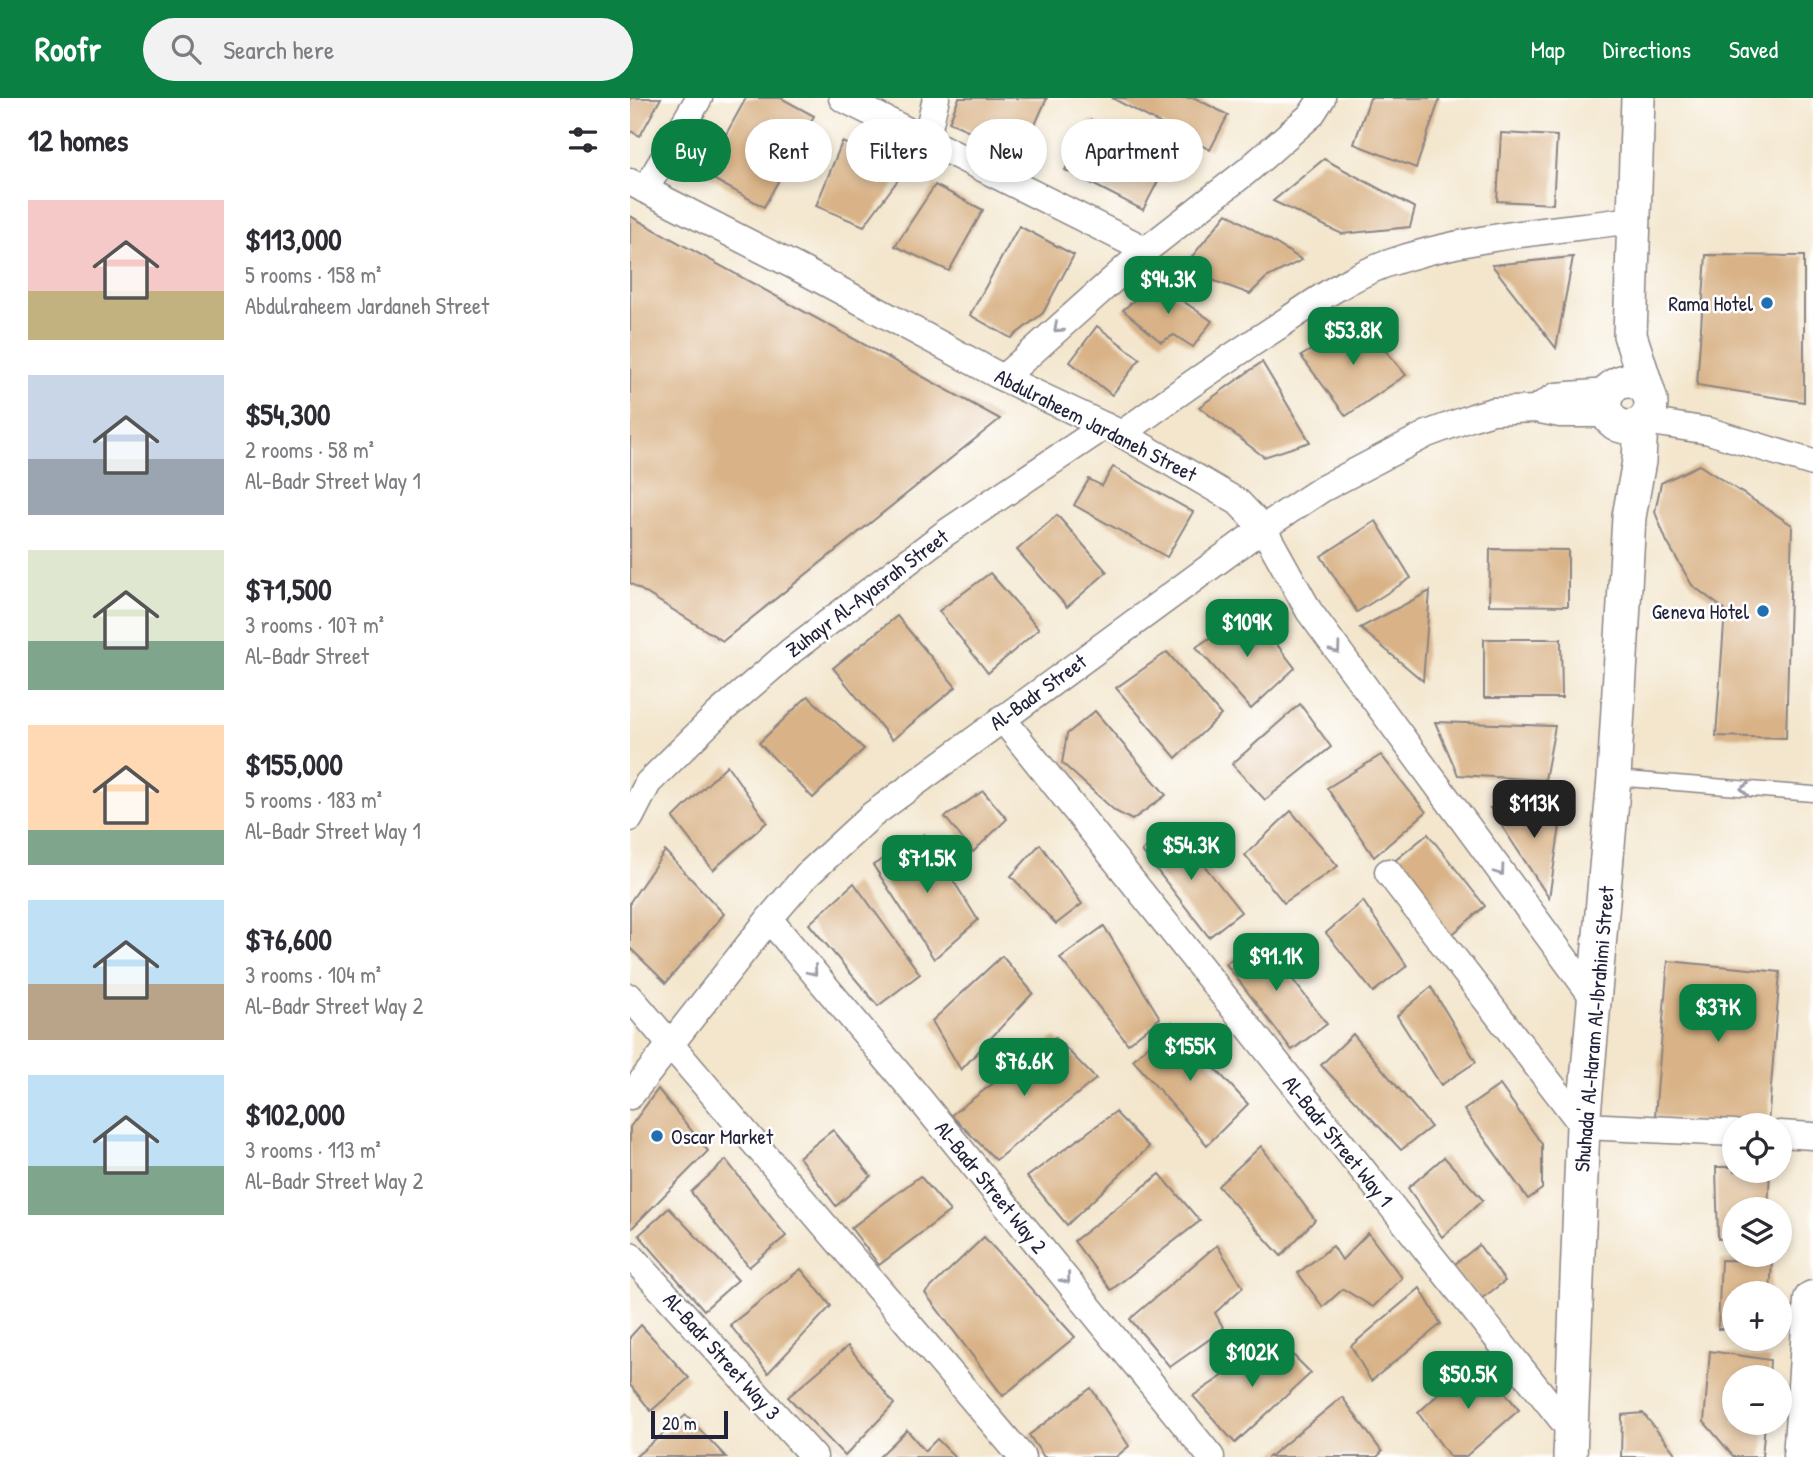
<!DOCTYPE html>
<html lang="en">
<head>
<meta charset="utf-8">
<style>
  body { margin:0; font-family:"Patrick Hand",sans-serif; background:#f2f2f3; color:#2b2b33; height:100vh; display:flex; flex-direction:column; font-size:26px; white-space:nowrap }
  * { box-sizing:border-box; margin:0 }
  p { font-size:23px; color:#7c7c81 }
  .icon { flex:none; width:38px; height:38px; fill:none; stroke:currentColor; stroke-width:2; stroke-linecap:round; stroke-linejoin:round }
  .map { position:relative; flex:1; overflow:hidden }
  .panel { display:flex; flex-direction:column; background:#fff; width:630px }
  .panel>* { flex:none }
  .top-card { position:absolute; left:21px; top:21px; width:665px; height:63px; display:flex; gap:14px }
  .controls { position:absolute; left:1092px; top:1015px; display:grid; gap:14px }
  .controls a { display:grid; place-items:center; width:70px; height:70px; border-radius:50%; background:#fff; box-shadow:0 4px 10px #0003; font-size:35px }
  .scale { position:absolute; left:21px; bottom:18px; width:77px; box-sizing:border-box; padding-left:7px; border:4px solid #22223b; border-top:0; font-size:19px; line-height:24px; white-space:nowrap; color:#22223b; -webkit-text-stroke:5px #fff; paint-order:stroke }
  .price { position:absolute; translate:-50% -60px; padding:0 16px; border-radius:14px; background:#0b8043; color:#fff; font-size:23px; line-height:46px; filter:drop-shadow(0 2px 4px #0008) }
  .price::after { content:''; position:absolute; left:50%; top:42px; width:21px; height:16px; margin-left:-10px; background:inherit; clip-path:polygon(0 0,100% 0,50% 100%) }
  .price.active { background:#222; color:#fff }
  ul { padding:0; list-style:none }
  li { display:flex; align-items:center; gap:21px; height:175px; padding:0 28px }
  li span { display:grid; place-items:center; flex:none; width:196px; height:140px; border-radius:0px; color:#555 }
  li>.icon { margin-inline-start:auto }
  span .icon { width:84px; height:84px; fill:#fffc; stroke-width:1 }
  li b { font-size:30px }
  h2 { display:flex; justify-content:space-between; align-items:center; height:84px; padding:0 28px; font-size:30px }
  .pill { padding:0 24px; border-radius:32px; background:#fff; box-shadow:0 4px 10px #0003; font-size:24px; line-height:63px }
  .pill.active { background:#0b8043; color:#fff }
  header { display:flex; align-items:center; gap:42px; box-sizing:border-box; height:98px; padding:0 35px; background:#0b8043; color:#fff }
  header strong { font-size:33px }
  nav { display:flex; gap:38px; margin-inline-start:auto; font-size:24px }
  .search { width:490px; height:63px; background:#f2f2f3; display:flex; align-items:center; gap:18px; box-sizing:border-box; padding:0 24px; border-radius:38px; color:#7c7c81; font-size:26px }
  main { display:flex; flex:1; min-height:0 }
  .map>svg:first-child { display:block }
  .building { fill:#d9b387 }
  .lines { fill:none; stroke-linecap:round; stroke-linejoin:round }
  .service-casing { stroke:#8a8484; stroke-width:17 }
  .minor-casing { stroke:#8a8484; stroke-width:29 }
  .tertiary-casing { stroke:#8a8484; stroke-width:36 }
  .primary-casing { stroke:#8a8484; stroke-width:41 }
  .service { stroke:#fff; stroke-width:14 }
  .minor { stroke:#fff; stroke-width:26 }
  .tertiary { stroke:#fff; stroke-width:33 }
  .primary { stroke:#fff; stroke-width:38 }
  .oneway { stroke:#9c9ca7 }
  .poi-dot { fill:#1f6fb2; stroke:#fff; stroke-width:2.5 }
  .labels { text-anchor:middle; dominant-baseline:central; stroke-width:5; stroke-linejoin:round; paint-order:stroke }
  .poi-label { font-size:21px; fill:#22223b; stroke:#fff; text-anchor:end }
  .street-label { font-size:21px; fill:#22223b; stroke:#fff }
</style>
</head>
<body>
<header>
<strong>Roofr</strong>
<div class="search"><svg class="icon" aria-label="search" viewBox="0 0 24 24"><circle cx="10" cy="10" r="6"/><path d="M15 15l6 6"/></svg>Search here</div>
<nav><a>Map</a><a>Directions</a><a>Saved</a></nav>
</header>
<main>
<section class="panel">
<h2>12 homes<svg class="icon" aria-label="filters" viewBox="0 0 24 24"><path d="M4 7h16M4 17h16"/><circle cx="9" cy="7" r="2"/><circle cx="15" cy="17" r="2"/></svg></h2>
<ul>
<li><span style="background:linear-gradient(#f6c9c9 65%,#c2b280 0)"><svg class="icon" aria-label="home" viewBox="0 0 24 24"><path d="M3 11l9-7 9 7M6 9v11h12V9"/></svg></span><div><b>$113,000</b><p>5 rooms · 158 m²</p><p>Abdulraheem Jardaneh Street</p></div></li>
<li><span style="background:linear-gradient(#c9d6e8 60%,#9aa5b1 0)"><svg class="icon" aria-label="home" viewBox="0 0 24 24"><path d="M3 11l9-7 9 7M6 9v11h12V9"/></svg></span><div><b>$54,300</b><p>2 rooms · 58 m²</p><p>Al-Badr Street Way 1</p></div></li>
<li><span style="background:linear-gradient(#dfe7d0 65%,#7fa58c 0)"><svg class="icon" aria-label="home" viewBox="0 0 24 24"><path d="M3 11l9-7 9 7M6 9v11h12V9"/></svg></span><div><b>$71,500</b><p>3 rooms · 107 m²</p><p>Al-Badr Street</p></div></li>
<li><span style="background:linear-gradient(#ffd9b3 75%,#7fa58c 0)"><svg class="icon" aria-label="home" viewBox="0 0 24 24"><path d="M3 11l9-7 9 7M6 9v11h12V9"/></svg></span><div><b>$155,000</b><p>5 rooms · 183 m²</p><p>Al-Badr Street Way 1</p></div></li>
<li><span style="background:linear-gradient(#bfe0f5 60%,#b9a48a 0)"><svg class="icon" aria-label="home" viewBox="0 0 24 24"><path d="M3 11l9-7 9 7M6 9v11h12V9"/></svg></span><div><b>$76,600</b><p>3 rooms · 104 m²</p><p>Al-Badr Street Way 2</p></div></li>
<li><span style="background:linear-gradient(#bfe0f5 65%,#7fa58c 0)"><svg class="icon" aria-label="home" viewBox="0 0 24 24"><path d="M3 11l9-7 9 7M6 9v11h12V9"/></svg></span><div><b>$102,000</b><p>3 rooms · 113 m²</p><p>Al-Badr Street Way 2</p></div></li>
</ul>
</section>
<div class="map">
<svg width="1183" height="1359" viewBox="0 0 1183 1359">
  <rect width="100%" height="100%" fill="#fff"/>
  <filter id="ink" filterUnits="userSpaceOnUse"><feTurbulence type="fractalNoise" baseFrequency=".0143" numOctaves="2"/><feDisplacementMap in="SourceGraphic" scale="14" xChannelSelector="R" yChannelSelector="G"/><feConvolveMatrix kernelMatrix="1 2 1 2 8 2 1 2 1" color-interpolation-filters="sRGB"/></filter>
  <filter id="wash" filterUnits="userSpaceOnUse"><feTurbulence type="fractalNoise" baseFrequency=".00686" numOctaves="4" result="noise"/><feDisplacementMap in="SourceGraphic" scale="28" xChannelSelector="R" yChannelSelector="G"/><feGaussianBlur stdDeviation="1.57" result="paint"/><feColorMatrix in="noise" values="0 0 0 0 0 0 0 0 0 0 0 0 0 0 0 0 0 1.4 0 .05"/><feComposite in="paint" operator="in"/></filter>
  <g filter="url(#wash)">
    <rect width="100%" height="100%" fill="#f3e6cd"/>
    <g id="blocks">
      <g class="building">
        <polygon points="0,0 31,0 10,38 0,33"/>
        <polygon points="116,0 151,0 184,18 134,109 74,76"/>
        <polygon points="329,0 417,0 392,56 319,24"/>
        <polygon points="482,0 565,0 598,17 580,52"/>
        <polygon points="740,0 810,0 786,70 724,46"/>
        <polygon points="461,22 539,62 513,112 435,72"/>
        <polygon points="871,35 927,38 923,106 867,103"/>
        <polygon points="212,44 276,71 234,128 186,108"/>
        <polygon points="694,61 785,110 780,129 712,136 643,103"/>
        <polygon points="305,87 353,112 319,173 265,148"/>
        <polygon points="597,115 672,162 636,180 620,196 552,171"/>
        <polygon points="0,118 370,321 93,543 0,485"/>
        <polygon points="389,128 444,157 413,215 381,240 340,217"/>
        <polygon points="1076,157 1174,158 1174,304 1067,287"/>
        <polygon points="943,159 926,250 862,167"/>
        <polygon points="525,184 582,223 563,249 544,237 531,244 493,212"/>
        <polygon points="730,222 776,277 716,318 671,258"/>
        <polygon points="467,228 510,261 482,297 440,264"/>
        <polygon points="632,264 680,344 634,359 569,309"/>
        <polygon points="1069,367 1162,427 1156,640 1086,638 1095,512 1062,487 1037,444 1025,414 1031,385"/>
        <polygon points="483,369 563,414 537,459 444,407 459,381 472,388"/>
        <polygon points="427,417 477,474 437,509 387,452"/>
        <polygon points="746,423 781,480 727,514 691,458"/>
        <polygon points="860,451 938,452 938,508 859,507"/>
        <polygon points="360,475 409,531 358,575 309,513"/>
        <polygon points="800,493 793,583 730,530"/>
        <polygon points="621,513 665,570 621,611 566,549"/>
        <polygon points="267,518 326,589 262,642 203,570"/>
        <polygon points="854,541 931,541 932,600 854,600"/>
        <polygon points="537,554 591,617 546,660 486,590"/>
        <polygon points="178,598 234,651 183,700 129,645"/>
        <polygon points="670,606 701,649 635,702 602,666"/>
        <polygon points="465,613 536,697 502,722 485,713 432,665 437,636"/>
        <polygon points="805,624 925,628 915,682 828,677"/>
        <polygon points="751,657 796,714 744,759 697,690"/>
        <polygon points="97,667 137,724 83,772 43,720"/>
        <polygon points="353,693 377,721 343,754 315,719"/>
        <polygon points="860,710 932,715 919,800"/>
        <polygon points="661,713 708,768 654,805 615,757"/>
        <polygon points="543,728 611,814 579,839 512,753"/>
        <polygon points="294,736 348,822 304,861 243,767"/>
        <polygon points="798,736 855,808 818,840 762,765"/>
        <polygon points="410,746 452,806 426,826 381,778"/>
        <polygon points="35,753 94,816 36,885 0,850 0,804"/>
        <polygon points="224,785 290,876 248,908 179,826"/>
        <polygon points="733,803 777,868 743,894 696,835"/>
        <polygon points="474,828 530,920 498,946 430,860"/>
        <polygon points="628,837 697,926 662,952 596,866"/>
        <polygon points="372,858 403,895 331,972 302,923"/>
        <polygon points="1038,863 1150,874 1138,1027 1110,1027 1025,1018"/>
        <polygon points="801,889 846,964 811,987 767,918"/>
        <polygon points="542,924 618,1006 577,1047 503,962"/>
        <polygon points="723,936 801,1029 771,1052 691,967"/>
        <polygon points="425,939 466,981 366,1062 321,1017"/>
        <polygon points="870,987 912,1046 912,1091 898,1101 834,1012"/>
        <polygon points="28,991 78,1053 0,1132 0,1029"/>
        <polygon points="485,1014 519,1049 437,1127 397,1079"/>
        <polygon points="203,1032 241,1078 206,1108 169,1059"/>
        <polygon points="631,1048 685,1122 651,1158 588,1088"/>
        <polygon points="814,1059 853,1102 812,1139 778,1090"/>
        <polygon points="96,1062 156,1138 119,1169 61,1094"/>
        <polygon points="1086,1069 1104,1069 1104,1073 1140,1073 1138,1111 1104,1111 1104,1140 1088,1141"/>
        <polygon points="530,1076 570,1123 481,1192 444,1143"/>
        <polygon points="290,1078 320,1113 249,1167 221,1130"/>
        <polygon points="39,1110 108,1182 74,1212 9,1137"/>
        <polygon points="738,1135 772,1180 743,1209 713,1191 693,1209 668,1175 703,1148 712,1162"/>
        <polygon points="354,1139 445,1239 373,1298 295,1195"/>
        <polygon points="587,1147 613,1189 585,1215 594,1231 540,1269 500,1221"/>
        <polygon points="849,1147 875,1183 851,1201 820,1170"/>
        <polygon points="1091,1162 1142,1163 1140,1195 1104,1195 1104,1231 1088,1231"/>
        <polygon points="171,1171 201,1208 138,1275 100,1227"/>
        <polygon points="790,1190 811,1226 741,1283 721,1248"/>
        <polygon points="11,1227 59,1280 21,1313 0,1287 0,1239"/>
        <polygon points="647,1241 681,1275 605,1345 563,1298"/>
        <polygon points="218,1248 264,1306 215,1358 158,1299"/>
        <polygon points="1080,1253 1140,1262 1139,1279 1104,1279 1104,1325 1135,1325 1132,1359 1104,1359 1074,1324"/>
        <polygon points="847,1260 889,1312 835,1359 820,1359 788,1315"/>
        <polygon points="461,1290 499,1348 486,1359 414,1359 399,1337"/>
        <polygon points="712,1299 752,1354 747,1359 639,1359"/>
        <polygon points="1013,1315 1048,1359 991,1359 992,1317"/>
        <polygon points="56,1317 96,1359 5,1359"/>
        <polygon points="277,1332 295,1353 307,1341 325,1359 249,1359"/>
      </g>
    </g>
  </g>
  <g filter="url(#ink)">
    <use href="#blocks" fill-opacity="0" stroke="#8a8484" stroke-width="2"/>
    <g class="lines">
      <defs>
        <polyline id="service" points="984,680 1183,696"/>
        <g id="minor">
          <polyline points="212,0 516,152"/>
          <polyline points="296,42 306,0"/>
          <polyline points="0,84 174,173 373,280 492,336 608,404 633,430 679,513 966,903"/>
          <polyline points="15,92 69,0"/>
          <polyline points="373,280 516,152 617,73 681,17 692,0"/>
          <polyline points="905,311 926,298 978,294"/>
          <polyline points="1015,323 1079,333 1183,365"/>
          <path d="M 492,336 C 543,298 596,262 650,227 C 684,204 718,180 756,166 C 835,138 921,133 1003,122"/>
          <polyline points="372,620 941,1333"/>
          <polyline points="0,720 18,685 88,616 161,553 314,436 475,328"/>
          <polyline points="758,774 953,1028 1104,1035"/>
          <polyline points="139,821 284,994 581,1359"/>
          <polyline points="0,899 392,1359"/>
          <polyline points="0,998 139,821 176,778 242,717 633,430 692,391 797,336 843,319 863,313 905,311 930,316 977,316"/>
          <polyline points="1150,1036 1183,1038"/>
          <polyline points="0,1157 184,1359"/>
        </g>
        <g id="tertiary">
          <polyline points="1008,0 1000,237 1018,293"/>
          <circle cx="998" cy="306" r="23"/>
          <polyline points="940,1359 953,1028 984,680 999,419 1009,363 1011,326"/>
        </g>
        <polyline id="primary" points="1172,1359 1183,1202"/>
      </defs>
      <use href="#service" class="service-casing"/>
      <use href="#minor" class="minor-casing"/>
      <use href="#tertiary" class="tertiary-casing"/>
      <use href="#primary" class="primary-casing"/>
      <use href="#service" class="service"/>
      <use href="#minor" class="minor"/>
      <use href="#tertiary" class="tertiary"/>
      <use href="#primary" class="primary"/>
    </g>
    <defs><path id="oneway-chevron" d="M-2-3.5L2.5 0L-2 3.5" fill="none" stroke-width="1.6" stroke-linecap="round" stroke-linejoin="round" transform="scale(1.75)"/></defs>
    <g class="oneway">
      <use href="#oneway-chevron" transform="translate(428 230) rotate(138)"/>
      <use href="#oneway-chevron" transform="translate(706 551) rotate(54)"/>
      <use href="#oneway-chevron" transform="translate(1115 691) rotate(-176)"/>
      <use href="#oneway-chevron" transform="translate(870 773) rotate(54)"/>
      <use href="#oneway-chevron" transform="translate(183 873) rotate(50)"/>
      <use href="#oneway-chevron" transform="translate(436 1181) rotate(51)"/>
    </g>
  </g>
  <g class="poi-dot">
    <circle cx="1137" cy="205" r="7"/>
    <circle cx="1133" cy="513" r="7"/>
    <circle cx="27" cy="1038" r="7"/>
  </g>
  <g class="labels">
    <g class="poi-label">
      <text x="1123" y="205">Rama Hotel</text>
      <text x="1119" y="513">Geneva Hotel</text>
      <text x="41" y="1038" text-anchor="start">Oscar Market</text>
    </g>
    <g class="street-label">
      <text transform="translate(466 327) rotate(27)">Abdulraheem Jardaneh Street</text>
      <text transform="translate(237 495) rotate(-37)">Zuhayr Al-Ayasrah Street</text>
      <text transform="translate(408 594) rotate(-36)">Al-Badr Street</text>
      <text transform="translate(964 931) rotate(-85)">Shuhada' Al-Haram Al-Ibrahimi Street</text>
      <text transform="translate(708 1043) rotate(51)">Al-Badr Street Way 1</text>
      <text transform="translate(361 1089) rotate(51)">Al-Badr Street Way 2</text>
      <text transform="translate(92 1258) rotate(48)">Al-Badr Street Way 3</text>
    </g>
  </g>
</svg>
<div class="controls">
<a><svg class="icon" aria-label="locate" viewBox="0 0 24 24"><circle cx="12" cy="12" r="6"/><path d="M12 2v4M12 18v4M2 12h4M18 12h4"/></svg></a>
<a><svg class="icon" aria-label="layers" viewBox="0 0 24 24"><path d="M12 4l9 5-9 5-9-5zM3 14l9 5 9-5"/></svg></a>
<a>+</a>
<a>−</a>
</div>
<div class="scale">20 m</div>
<b class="price" style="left:538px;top:218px">$94.3K</b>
<b class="price" style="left:723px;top:269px">$53.8K</b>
<b class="price" style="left:617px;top:561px">$109K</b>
<b class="price active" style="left:904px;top:742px">$113K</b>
<b class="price" style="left:561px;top:784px">$54.3K</b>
<b class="price" style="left:297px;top:797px">$71.5K</b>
<b class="price" style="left:646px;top:895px">$91.1K</b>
<b class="price" style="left:1088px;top:946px">$37K</b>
<b class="price" style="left:560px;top:985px">$155K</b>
<b class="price" style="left:394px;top:1000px">$76.6K</b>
<b class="price" style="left:622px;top:1291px">$102K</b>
<b class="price" style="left:838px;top:1313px">$50.5K</b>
<div class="top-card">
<a class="pill active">Buy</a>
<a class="pill">Rent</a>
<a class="pill">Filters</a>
<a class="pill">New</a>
<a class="pill">Apartment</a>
</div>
</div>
</main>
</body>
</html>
